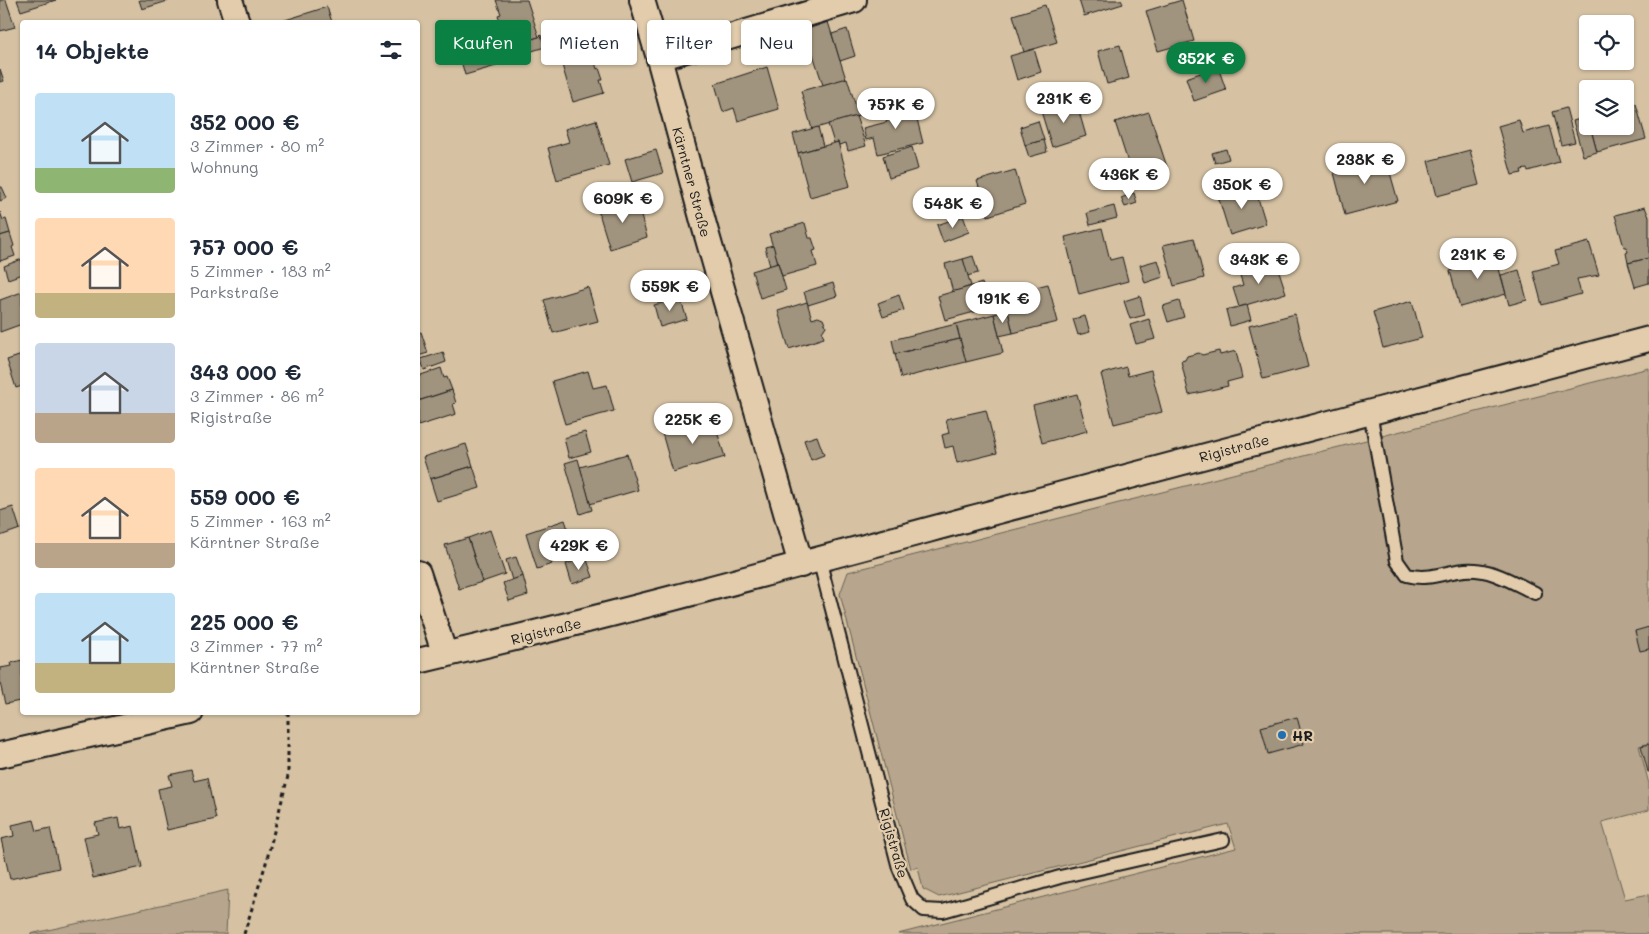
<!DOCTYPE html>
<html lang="de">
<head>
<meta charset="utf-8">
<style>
  body { margin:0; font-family:Mali,sans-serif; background:#f2f2f3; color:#1f2937; height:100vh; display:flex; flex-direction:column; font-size:19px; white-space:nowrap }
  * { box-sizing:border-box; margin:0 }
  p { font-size:16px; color:#747a83 }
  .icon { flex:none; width:28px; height:28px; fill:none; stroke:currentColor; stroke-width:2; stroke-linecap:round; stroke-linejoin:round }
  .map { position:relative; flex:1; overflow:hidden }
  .side { position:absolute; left:20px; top:20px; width:400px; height:695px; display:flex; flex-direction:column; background:#fff; border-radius:5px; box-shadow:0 1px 4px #0004 }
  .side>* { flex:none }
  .banner { position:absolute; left:435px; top:20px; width:475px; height:45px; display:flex; gap:10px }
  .tools { position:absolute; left:1579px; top:15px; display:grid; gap:10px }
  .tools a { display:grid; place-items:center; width:55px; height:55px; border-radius:5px; background:#fff; box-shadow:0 1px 4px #0004; font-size:25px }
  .price { position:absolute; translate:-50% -42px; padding:0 11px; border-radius:18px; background:#fff; color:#222; font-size:16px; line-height:32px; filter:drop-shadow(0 1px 2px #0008) }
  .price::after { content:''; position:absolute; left:50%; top:30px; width:15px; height:11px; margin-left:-8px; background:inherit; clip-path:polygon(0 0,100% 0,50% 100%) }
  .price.selected { background:#0b8043; color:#fff }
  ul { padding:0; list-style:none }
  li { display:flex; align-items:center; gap:15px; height:125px; padding:0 15px }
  li span { display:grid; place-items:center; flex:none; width:140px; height:100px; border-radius:5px; color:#555 }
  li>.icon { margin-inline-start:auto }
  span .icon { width:60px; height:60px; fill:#fffc; stroke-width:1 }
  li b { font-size:21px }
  h2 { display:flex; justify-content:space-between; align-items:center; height:60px; padding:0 15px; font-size:21px }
  .pill { padding:0 18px; border-radius:5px; background:#fff; box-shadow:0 1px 4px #0004; font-size:18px; line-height:45px }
  .pill.selected { background:#0b8043; color:#fff }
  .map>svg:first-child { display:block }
  .green { fill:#b7a68d; stroke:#6a6154 }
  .building { fill:#a1947e; stroke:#1c1c1c }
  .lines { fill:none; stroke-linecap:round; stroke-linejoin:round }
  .lane-casing { stroke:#1c1c1c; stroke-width:16 }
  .street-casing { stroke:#1c1c1c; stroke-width:28 }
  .path { stroke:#1c1c1c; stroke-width:3; stroke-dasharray:4 4; stroke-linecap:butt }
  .lane { stroke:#e2ccac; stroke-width:12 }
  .street { stroke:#e2ccac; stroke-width:24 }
  .poi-dot { fill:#1f6fb2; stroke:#e2ccac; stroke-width:2 }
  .labels { text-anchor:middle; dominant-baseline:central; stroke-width:4.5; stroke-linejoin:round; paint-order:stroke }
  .street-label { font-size:14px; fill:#1c1c1c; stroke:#e2ccac }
  .poi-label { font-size:14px; font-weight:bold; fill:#1c1c1c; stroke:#e2ccac; text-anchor:start }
</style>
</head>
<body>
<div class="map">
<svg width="1649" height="934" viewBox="0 0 1649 934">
  <rect width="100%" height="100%" fill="#d6c2a3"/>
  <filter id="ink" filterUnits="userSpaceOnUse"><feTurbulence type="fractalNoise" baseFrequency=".02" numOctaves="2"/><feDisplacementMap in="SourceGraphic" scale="10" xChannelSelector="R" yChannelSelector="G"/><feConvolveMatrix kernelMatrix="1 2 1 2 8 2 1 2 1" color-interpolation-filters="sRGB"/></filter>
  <g filter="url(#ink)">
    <g class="green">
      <polygon points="1649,368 1649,743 1639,746 1649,784 1649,810 1602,822 1625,899 1649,894 1649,934 898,934 1236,848 1228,824 939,897 923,889 918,867 911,869 840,594 848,572"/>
      <polygon points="228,890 226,934 30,934"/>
    </g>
    <g class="building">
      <polygon points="0,0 6,0 15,27 0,31"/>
      <polygon points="17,0 56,0 21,11"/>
      <polygon points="139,0 171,0 142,9"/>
      <polygon points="496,0 527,0 539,37 508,46 498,15 501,14"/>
      <polygon points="1079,0 1121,0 1123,4 1084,16"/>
      <polygon points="1182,0 1194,41 1158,51 1146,11"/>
      <polygon points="1045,5 1057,42 1024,52 1013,15"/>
      <polygon points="327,7 332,22 282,22 282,21"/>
      <polygon points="828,22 846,79 823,85 805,30"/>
      <polygon points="484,28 496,66 465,75 460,57 470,54 463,34"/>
      <polygon points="847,29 855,56 840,61 832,34"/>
      <polygon points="541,35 545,47 519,55 520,57 504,63 499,48 539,37"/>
      <polygon points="1120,45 1129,78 1107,84 1098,51"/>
      <polygon points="1034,49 1041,72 1017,80 1010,56"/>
      <polygon points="593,55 597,69 599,68 603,80 600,80 604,93 573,102 562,65"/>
      <polygon points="767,67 779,109 738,121 734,108 723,112 715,84"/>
      <polygon points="1218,67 1226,90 1194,101 1186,78"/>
      <polygon points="0,69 4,81 0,82"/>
      <polygon points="847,78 859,116 812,129 801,91"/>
      <polygon points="1076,101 1086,136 1052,147 1041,111"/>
      <polygon points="913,103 923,143 878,154 874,138 866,140 863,128 887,122 884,110"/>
      <polygon points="1636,104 1646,139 1597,152 1590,126 1625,126 1625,107"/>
      <polygon points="1566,108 1575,142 1561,145 1552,112"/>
      <polygon points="1149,112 1167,167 1133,178 1115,122"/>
      <polygon points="856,116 866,146 848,151 846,143 839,145 838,142 834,143 828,124"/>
      <polygon points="1587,117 1588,126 1590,126 1597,152 1583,156 1573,121"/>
      <polygon points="596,120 609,165 557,180 548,148 569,142 565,129"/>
      <polygon points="1519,120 1523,133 1549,126 1559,162 1528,171 1527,169 1521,170 1522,173 1512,175 1498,126"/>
      <polygon points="1038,121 1044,140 1025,145 1020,127"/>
      <polygon points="818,127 823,146 798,153 793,134"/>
      <polygon points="1044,140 1047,152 1029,157 1025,145"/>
      <polygon points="838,142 850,186 810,197 798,153"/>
      <polygon points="912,147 918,169 889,178 883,156"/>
      <polygon points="1226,149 1229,159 1215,163 1212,153"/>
      <polygon points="656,150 663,173 632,182 625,159"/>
      <polygon points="1470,150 1479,185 1437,196 1428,161"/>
      <polygon points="1385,155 1398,201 1345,215 1333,169"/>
      <polygon points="1015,170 1025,204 988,216 977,181"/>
      <polygon points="1254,185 1266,224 1230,235 1218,196"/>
      <polygon points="0,187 2,187 7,198 0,201"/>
      <polygon points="1134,193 1137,203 1125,207 1121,198"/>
      <polygon points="636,199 647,237 610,249 598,210"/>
      <polygon points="1114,206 1117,218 1090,225 1087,213"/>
      <polygon points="1645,207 1649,217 1649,258 1628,263 1626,253 1628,252 1626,247 1624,247 1615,215"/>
      <polygon points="0,212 3,220 6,219 10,233 0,236"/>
      <polygon points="963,216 969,232 943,242 937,225"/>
      <polygon points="805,223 809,238 812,238 816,250 813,251 817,266 782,276 769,234"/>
      <polygon points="1102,228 1110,260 1122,257 1128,281 1079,294 1065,237"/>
      <polygon points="10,233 14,246 12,247 15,256 0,261 0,236"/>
      <polygon points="1194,238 1204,278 1174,286 1163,245"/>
      <polygon points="1589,242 1599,275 1577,279 1581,294 1542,305 1533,271 1559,264 1555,251"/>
      <polygon points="773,245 778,263 770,266 765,247"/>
      <polygon points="1487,252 1490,260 1496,258 1506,294 1460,307 1450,271 1468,266 1466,258"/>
      <polygon points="973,256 978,273 967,276 963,259"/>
      <polygon points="1649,258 1649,283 1635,287 1628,263"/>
      <polygon points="22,259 22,274 8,279 4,266"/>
      <polygon points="963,259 971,286 953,292 945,264"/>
      <polygon points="1158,260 1163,277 1145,283 1140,265"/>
      <polygon points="1276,262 1286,293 1239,307 1233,288 1243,285 1239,272"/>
      <polygon points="778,263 786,290 760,298 752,271"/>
      <polygon points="1519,270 1527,300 1509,305 1501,275"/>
      <polygon points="833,283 837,296 808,305 804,292"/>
      <polygon points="982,283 989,308 945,320 938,296"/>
      <polygon points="1048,284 1058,322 1013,333 1004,295"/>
      <polygon points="588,287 598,321 553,333 544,300"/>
      <polygon points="22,292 22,324 0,332 0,300"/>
      <polygon points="899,295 904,310 883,317 878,303"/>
      <polygon points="1140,296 1145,315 1130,319 1124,301"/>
      <polygon points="680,298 687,319 660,327 654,305"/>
      <polygon points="1179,301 1184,317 1168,322 1163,306"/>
      <polygon points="1412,301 1422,338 1383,348 1373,312"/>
      <polygon points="807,302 812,319 818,317 823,319 826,326 822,332 824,338 789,349 778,311"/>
      <polygon points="1247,305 1251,320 1230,326 1226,310"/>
      <polygon points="1008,311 1013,333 999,336 994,314"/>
      <polygon points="994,314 1003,353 966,362 956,324"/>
      <polygon points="1295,314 1308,367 1263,379 1249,326"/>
      <polygon points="1085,316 1090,332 1078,335 1073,319"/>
      <polygon points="1149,319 1155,339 1136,344 1130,325"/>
      <polygon points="956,324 960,339 895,354 892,340"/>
      <polygon points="421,332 428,353 418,356 418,333"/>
      <polygon points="960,339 966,362 901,378 895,354"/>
      <polygon points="1219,351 1220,355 1236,351 1242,378 1227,382 1228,386 1189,395 1181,361 1185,360 1187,356 1199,353 1202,355"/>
      <polygon points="443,352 446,362 424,370 421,359"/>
      <polygon points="22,355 22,386 16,388 7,360"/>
      <polygon points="1126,367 1128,376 1151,370 1162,412 1114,424 1101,374"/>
      <polygon points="441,368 444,378 447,377 452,390 418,401 418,376"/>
      <polygon points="588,371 593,388 607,385 614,411 565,424 552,381"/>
      <polygon points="452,390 456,403 453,404 456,414 418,426 418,401"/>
      <polygon points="1077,394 1087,431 1042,443 1033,405"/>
      <polygon points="986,410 997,453 957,463 953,446 945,448 942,435 949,433 946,419"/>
      <polygon points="713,419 725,457 673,472 662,433"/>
      <polygon points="585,432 591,452 569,458 564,438"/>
      <polygon points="817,436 824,455 811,460 804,440"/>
      <polygon points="466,444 473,466 430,479 423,457"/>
      <polygon points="627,454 638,490 590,504 580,467"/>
      <polygon points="578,459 592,510 580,514 565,463"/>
      <polygon points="473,466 480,488 437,501 430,479"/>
      <polygon points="13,507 20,529 0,536 0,511"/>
      <polygon points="565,520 577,556 551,562 552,564 537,569 526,533"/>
      <polygon points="490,530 505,574 482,582 468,538"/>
      <polygon points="468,538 482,582 459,589 445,545"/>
      <polygon points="516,557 523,576 512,580 506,560"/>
      <polygon points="586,557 593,577 572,584 566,564"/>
      <polygon points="523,576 528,595 509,601 503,583"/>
      <polygon points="1649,627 1649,649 1640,651 1635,631"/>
      <polygon points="22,660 22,704 20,704 20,701 5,704 0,683 0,668 12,666 11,663"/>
      <polygon points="1297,717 1304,744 1268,754 1261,727"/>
      <polygon points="1649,744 1649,772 1648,772 1641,746"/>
      <polygon points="191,770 194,781 207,778 216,819 167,830 158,789 172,786 169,775"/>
      <polygon points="118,818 120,829 133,826 142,867 93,878 84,837 98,834 95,823"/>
      <polygon points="34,820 37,831 50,828 59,868 10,879 1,839 14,836 12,825"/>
    </g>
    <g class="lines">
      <defs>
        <g id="lane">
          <path d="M 1370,412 L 1397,561 L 1407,575 C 1429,581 1443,572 1465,570 C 1491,568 1512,582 1535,593"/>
          <polyline points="819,559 899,868 912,899 924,910 943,911 1060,877 1223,840"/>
        </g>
        <g id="street">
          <polyline points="230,0 237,22"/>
          <polyline points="642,0 659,58 704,225 801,565"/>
          <polyline points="659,58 854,0"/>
          <polyline points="418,573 445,655"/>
          <path d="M 418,661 C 609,617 798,565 987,514 C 1208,455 1428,397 1649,339"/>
          <polyline points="0,755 191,712"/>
        </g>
      </defs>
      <use href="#lane" class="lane-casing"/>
      <use href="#street" class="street-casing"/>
      <polyline class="path" points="244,934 266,863 288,776 288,712"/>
      <use href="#lane" class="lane"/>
      <use href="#street" class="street"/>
    </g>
  </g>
  <circle class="poi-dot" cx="1282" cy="735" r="5"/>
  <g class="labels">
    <g class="street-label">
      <text transform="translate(692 182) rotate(75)">Kärntner Straße</text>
      <text transform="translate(1234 448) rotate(-15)">Rigistraße</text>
      <text transform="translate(546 631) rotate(-14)">Rigistraße</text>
      <text transform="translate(894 843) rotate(74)">Rigistraße</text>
    </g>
    <g class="poi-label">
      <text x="1292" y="735">HR</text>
    </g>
  </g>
</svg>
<div class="tools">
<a><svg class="icon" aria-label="locate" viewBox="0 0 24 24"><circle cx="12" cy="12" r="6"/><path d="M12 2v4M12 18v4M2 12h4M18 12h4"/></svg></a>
<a><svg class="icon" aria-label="layers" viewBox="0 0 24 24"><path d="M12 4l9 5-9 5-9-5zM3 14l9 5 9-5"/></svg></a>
</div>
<b class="price selected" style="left:1206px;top:84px">352K €</b>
<b class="price" style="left:1064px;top:124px">231K €</b>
<b class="price" style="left:896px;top:130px">757K €</b>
<b class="price" style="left:1365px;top:185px">238K €</b>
<b class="price" style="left:1129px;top:200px">436K €</b>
<b class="price" style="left:1242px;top:210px">350K €</b>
<b class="price" style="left:623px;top:224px">609K €</b>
<b class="price" style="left:953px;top:229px">548K €</b>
<b class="price" style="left:1478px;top:280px">231K €</b>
<b class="price" style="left:1259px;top:285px">343K €</b>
<b class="price" style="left:670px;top:312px">559K €</b>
<b class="price" style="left:1003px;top:324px">191K €</b>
<b class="price" style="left:693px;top:445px">225K €</b>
<b class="price" style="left:579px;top:571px">429K €</b>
<div class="banner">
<a class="pill selected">Kaufen</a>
<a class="pill">Mieten</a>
<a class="pill">Filter</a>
<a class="pill">Neu</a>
</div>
<section class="side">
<h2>14 Objekte<svg class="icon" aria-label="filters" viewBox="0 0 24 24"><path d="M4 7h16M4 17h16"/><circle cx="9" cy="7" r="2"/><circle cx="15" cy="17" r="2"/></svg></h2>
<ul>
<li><span style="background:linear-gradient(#bfe0f5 75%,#8fb573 0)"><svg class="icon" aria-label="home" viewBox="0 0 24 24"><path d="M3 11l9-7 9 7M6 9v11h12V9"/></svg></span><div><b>352 000 €</b><p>3 Zimmer · 80 m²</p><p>Wohnung</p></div></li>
<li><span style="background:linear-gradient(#ffd9b3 75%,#c2b280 0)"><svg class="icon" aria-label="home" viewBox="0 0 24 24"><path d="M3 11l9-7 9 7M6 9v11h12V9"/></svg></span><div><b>757 000 €</b><p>5 Zimmer · 183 m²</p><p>Parkstraße</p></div></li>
<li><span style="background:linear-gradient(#c9d6e8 70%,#b9a48a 0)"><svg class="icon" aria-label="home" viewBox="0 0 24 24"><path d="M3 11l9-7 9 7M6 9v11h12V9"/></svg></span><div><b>343 000 €</b><p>3 Zimmer · 86 m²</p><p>Rigistraße</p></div></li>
<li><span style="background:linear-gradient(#ffd9b3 75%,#b9a48a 0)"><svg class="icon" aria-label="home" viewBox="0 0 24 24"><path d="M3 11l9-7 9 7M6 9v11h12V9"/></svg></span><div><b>559 000 €</b><p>5 Zimmer · 163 m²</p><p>Kärntner Straße</p></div></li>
<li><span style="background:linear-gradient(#bfe0f5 70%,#c2b280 0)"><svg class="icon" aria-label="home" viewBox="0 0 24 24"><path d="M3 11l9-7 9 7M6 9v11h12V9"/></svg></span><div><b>225 000 €</b><p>3 Zimmer · 77 m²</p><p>Kärntner Straße</p></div></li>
</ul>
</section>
</div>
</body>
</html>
